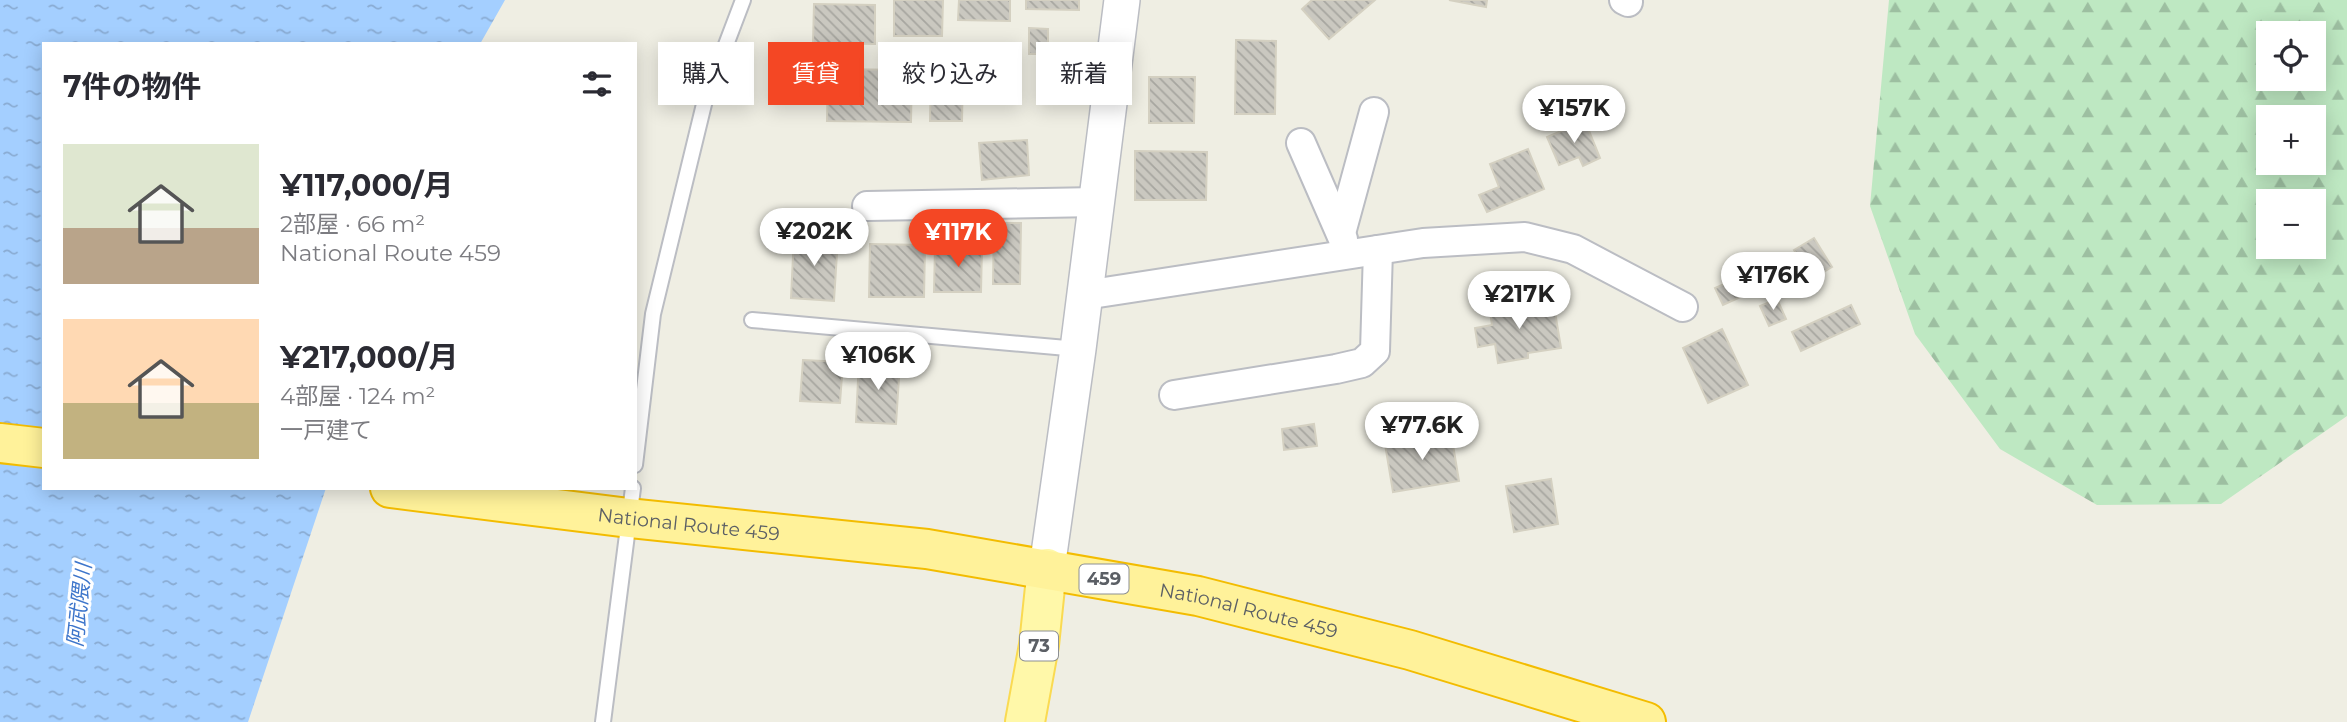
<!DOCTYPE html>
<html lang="ja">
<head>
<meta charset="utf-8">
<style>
  body { margin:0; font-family:Montserrat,"Noto Sans JP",sans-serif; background:#f2f2f3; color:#2b2b33; height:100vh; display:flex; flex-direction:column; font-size:26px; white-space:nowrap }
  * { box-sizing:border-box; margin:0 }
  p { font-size:23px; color:#7c7c81 }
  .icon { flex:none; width:38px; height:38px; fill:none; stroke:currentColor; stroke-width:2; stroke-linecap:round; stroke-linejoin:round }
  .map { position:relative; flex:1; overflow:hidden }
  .details { position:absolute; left:42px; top:42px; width:595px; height:448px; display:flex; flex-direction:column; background:#fff; border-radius:0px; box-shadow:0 4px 18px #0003 }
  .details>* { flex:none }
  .top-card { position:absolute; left:658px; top:42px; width:665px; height:63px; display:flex; gap:14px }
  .fabs { position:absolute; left:2256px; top:21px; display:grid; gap:14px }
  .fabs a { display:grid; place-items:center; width:70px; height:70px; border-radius:0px; background:#fff; box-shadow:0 4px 18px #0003; font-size:35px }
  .price { position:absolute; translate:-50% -60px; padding:0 16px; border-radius:24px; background:#fff; color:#222; font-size:23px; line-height:46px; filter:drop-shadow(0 2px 4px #0008) }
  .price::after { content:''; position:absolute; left:50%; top:42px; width:21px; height:16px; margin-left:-10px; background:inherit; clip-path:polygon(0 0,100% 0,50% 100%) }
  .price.current { background:#f44724; color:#fff }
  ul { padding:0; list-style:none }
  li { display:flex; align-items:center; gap:21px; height:175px; padding:0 21px }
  li span { display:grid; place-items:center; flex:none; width:196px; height:140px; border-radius:0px; color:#555 }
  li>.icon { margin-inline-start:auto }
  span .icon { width:84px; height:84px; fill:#fffc; stroke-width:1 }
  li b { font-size:30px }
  h2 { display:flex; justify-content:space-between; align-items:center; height:84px; padding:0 21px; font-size:30px }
  .chip { padding:0 24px; border-radius:0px; background:#fff; box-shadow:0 4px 18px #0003; font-size:24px; line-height:63px }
  .chip.current { background:#f44724; color:#fff }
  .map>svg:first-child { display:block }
  .forest { fill:url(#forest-firs); fill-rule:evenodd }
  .water { fill:url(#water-ripples) }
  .building { fill:url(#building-back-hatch); stroke:#d4d0c1; stroke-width:2 }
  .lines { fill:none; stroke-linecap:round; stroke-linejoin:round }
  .service-casing { stroke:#bbbdc3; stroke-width:18 }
  .minor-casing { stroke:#bbbdc3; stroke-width:32 }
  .tertiary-casing { stroke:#bbbdc3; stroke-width:38 }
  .primary-casing { stroke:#fada51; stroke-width:42 }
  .trunk-casing { stroke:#f3bc00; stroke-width:42 }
  .service { stroke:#fff; stroke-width:14 }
  .minor { stroke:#fff; stroke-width:28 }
  .tertiary { stroke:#fff; stroke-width:35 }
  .primary { stroke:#fff8a9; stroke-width:38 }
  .trunk { stroke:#fff29a; stroke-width:38 }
  .labels { text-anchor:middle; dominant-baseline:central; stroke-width:6; stroke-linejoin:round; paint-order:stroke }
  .shield { fill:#fff; stroke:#8c8f93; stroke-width:2 }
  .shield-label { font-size:18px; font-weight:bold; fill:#5b5f65 }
  .street-label { font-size:19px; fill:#5b5f65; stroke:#fff }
  .water-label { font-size:21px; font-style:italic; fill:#3e76cb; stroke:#fff }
</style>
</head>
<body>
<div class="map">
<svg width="2347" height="722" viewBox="0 0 2347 722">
  <defs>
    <pattern id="forest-firs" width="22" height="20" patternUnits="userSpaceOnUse" patternTransform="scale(1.75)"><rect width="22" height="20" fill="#bee8c2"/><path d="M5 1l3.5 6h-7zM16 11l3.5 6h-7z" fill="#9dbfa1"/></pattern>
    <pattern id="water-ripples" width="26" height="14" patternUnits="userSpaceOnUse" patternTransform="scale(1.75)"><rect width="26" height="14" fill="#a4cfff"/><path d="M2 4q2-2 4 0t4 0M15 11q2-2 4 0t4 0" fill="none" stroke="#89abd2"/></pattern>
    <pattern id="building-back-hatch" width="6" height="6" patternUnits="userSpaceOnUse" patternTransform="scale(1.75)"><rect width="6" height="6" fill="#cac8c0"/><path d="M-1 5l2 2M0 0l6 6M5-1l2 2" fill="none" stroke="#a7a6a0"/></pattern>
  </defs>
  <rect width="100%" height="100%" fill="#efeee3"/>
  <path class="forest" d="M 1889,0 L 2347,0 L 2347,416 L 2221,504 L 2097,505 L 2000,449 L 1915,334 L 1870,206 ZM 2268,33 L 2314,33 L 2314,79 L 2268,79 ZM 2268,117 L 2314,117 L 2314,163 L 2268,163 ZM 2268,201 L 2314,201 L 2314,247 L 2268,247 Z"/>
  <polygon class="water" points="0,0 505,0 480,44 44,44 44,488 326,488 248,722 0,722"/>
  <g class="building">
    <polygon points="894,0 943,0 942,36 894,36"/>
    <polygon points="959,0 1010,0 1010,21 958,20"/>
    <polygon points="1026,0 1079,0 1079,10 1026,9"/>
    <polygon points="1312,0 1375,0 1329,39 1302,9"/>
    <polygon points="1449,0 1487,0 1486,7"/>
    <polygon points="814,4 875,5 875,44 813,43"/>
    <polygon points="1029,28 1048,29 1048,54 1029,54"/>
    <polygon points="1236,40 1276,41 1275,114 1235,114"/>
    <polygon points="828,69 912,70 911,122 827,121"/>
    <polygon points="931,71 963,71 962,121 930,121"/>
    <polygon points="1149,77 1195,77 1194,123 1149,123"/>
    <polygon points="1585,121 1600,158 1583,166 1579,157 1559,165 1547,137"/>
    <polygon points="1027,140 1029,175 982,180 979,143"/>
    <polygon points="1528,149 1544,189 1487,212 1479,195 1499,187 1490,164"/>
    <polygon points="1135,151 1207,152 1206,200 1135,200"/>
    <polygon points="994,223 1021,223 1020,284 993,284"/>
    <polygon points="794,235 838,237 834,301 791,298"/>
    <polygon points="1814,238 1832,267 1812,279 1794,250"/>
    <polygon points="870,244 925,245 924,297 869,297"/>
    <polygon points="935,246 982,247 981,292 934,292"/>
    <polygon points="1749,273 1756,290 1723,305 1715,288"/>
    <polygon points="1777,299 1786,319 1769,326 1760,306"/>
    <polygon points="1520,300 1522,311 1554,306 1561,348 1528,353 1528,358 1498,363 1495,344 1478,347 1475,328 1492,325 1489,305"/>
    <polygon points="1851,305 1860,324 1801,351 1792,332"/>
    <polygon points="1722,329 1748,385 1708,403 1683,348"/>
    <polygon points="859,359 900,362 896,424 856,422"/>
    <polygon points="803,360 843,362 840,403 800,401"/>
    <polygon points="1314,424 1317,446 1284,450 1282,429"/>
    <polygon points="1451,433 1459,481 1393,492 1385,444"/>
    <polygon points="1551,479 1558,524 1514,532 1506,486"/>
  </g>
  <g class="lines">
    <defs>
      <g id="service">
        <polyline points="752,320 1078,349"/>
        <polyline points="635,465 653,314 705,100 743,0"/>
        <polyline points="603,722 633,488"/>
      </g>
      <g id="minor">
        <polyline points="1624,0 1628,2"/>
        <polyline points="1301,143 1343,239"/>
        <polyline points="867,206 1097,202"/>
        <polyline points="1341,233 1374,112"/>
        <polyline points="1085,295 1423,243 1525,237 1573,249 1683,307"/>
        <polyline points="1174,395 1336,369 1362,363 1375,351 1378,250"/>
      </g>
      <polyline id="tertiary" points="1047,568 1078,349 1122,0"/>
      <polyline id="primary" points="1025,722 1039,645 1047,568"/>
      <g id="trunk">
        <polyline points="0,443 44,448"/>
        <path id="s1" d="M 390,488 L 629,518 L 927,549 L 1198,596 L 1410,650 L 1646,722"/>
      </g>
    </defs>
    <use href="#service" class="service-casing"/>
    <use href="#minor" class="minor-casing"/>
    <use href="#tertiary" class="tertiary-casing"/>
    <use href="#primary" class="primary-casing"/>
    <use href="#trunk" class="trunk-casing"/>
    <use href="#service" class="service"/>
    <use href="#minor" class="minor"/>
    <use href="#tertiary" class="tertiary"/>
    <use href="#primary" class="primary"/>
    <use href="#trunk" class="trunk"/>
  </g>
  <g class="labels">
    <g class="shield">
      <rect x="1079.5" y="564.5" width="49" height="29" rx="5"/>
      <rect x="1020" y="631.5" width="38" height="29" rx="5"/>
    </g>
    <g class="shield-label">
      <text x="1104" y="579">459</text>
      <text x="1039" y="646">73</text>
    </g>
    <g class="street-label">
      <text stroke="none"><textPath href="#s1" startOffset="301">National Route 459</textPath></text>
      <text stroke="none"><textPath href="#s1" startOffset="868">National Route 459</textPath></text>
    </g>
    <g class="water-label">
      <text transform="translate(79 605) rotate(-84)">阿武隈川</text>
    </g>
  </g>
</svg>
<div class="fabs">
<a><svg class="icon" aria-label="locate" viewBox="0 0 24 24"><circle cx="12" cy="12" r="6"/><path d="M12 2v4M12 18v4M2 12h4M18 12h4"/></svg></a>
<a>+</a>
<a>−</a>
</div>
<b class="price" style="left:1574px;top:145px">¥157K</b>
<b class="price" style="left:814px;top:268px">¥202K</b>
<b class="price current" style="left:958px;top:269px">¥117K</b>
<b class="price" style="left:1773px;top:312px">¥176K</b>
<b class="price" style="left:1519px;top:331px">¥217K</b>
<b class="price" style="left:878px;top:392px">¥106K</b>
<b class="price" style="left:1422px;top:462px">¥77.6K</b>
<div class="top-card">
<a class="chip">購入</a>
<a class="chip current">賃貸</a>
<a class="chip">絞り込み</a>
<a class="chip">新着</a>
</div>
<section class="details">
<h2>7件の物件<svg class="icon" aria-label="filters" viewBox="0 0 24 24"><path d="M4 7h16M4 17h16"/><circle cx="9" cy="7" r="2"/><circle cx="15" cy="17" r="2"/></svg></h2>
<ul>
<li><span style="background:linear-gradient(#dfe7d0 60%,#b9a48a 0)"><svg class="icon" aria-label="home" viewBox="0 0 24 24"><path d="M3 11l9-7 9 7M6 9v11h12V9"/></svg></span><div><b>¥117,000/月</b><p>2部屋 · 66 m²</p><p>National Route 459</p></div></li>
<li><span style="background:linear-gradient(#ffd9b3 60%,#c2b280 0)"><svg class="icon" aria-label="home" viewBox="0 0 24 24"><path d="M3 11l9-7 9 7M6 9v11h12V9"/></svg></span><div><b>¥217,000/月</b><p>4部屋 · 124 m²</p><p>一戸建て</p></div></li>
</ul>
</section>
</div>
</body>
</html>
